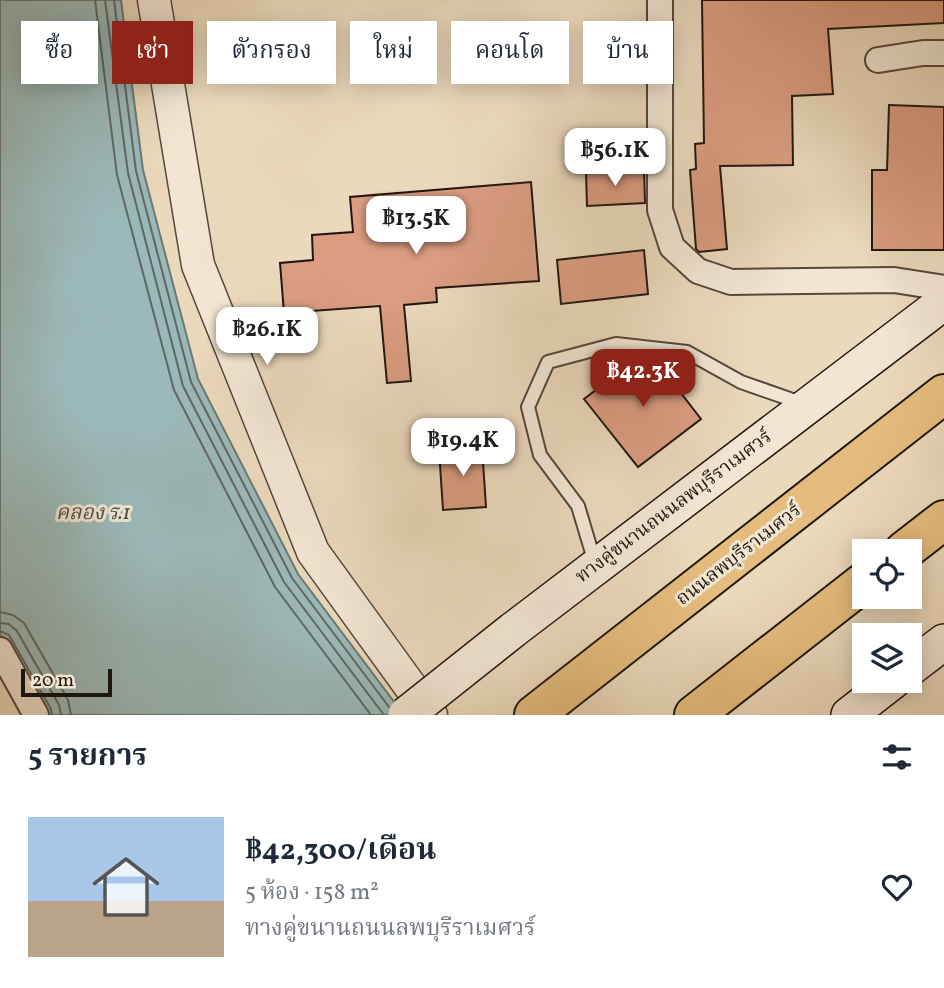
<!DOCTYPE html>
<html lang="th">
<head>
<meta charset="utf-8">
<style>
  body { margin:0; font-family:Vollkorn,"Noto Serif Thai",serif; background:#f2f2f3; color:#1f2937; height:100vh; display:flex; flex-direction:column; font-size:26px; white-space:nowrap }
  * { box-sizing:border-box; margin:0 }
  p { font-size:23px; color:#747a83 }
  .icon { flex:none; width:38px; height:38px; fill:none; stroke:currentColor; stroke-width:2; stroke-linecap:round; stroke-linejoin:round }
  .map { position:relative; height:715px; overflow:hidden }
  .side { display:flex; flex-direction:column; background:#fff; flex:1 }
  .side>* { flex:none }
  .hud { position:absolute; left:21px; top:21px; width:903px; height:63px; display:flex; gap:14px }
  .fabs { position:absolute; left:852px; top:539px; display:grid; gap:14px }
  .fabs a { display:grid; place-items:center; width:70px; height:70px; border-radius:0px; background:#fff; box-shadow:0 4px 18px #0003; font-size:35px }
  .scale { position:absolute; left:21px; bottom:18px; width:91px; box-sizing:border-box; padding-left:7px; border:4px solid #20180e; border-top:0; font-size:19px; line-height:24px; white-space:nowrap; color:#20180e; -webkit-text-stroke:5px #f2e6d3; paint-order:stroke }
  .price { position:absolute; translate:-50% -60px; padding:0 16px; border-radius:14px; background:#fff; color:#222; font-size:23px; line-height:46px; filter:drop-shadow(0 2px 4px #0008) }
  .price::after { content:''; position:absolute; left:50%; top:42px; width:21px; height:16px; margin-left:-10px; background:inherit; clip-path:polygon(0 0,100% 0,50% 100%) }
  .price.active { background:#8f2418; color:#fff }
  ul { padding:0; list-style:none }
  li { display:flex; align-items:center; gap:21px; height:175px; padding:0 28px }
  li span { display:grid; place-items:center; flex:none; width:196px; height:140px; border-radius:0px; color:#555 }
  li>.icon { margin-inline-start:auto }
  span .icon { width:84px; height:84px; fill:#fffc; stroke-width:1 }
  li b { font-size:30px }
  h2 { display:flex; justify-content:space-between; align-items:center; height:84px; padding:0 28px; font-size:30px }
  .tag { padding:0 24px; border-radius:0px; background:#fff; box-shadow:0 4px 18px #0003; font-size:24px; line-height:63px }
  .tag.active { background:#8f2418; color:#fff }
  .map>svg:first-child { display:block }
  .water { fill:#9bb9b9; stroke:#6a7975; stroke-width:2 }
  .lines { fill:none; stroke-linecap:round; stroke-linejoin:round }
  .shore { stroke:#5e6864; stroke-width:2 }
  .building { fill:#db9c81; stroke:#20180e; stroke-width:2 }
  .service-casing { stroke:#53483a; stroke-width:16 }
  .minor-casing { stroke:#53483a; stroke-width:28 }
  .tertiary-casing { stroke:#53483a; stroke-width:35 }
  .secondary-casing { stroke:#20180e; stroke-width:38 }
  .primary-casing { stroke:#20180e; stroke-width:42 }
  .service { stroke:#f2e6d3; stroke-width:12 }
  .minor { stroke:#f2e6d3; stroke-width:24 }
  .tertiary { stroke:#f2e6d3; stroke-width:32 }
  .secondary { stroke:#f2e6d3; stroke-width:35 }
  .primary { stroke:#e6bc7e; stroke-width:38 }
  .secondary-bridge-casing { stroke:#20180e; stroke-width:38; stroke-linecap:butt }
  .secondary-bridge { stroke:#f2e6d3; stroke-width:35 }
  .labels { text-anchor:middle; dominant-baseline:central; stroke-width:6; stroke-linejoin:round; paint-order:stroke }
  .street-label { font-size:19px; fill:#20180e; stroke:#f2e6d3 }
  .water-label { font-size:21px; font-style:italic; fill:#4b504a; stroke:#f2e6d3 }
</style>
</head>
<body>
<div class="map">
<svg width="944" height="715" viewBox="0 0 944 715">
  <rect width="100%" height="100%" fill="#ebd9bc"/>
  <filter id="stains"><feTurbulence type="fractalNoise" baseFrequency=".00286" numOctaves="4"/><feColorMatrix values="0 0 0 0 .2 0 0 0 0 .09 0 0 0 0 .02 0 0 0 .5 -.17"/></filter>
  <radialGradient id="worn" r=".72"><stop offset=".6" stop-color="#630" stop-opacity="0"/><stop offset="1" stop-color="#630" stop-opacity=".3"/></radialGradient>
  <polygon class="water" points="0,0 121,0 143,170 198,379 298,574 404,715 47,715 40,705 0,633"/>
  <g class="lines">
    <g class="shore">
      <polyline points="95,0 117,175 174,390 275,587 371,715"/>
      <polyline points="105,0 128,173 183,386 284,582 384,715"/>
      <polyline points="114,0 136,171 191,382 292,578 389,707"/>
      <polyline points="0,612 13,615 24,623 68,700 71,715"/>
      <polyline points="0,623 9,624 17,631 59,705 61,715"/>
      <polyline points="0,631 9,635 51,709 52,715"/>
    </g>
  </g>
  <g class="building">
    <polygon points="702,0 944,0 944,23 828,29 833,94 792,96 793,165 720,166 727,249 699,252 696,249 690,170 696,169 695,144 704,143"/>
    <polygon points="889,105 944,107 944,250 872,250 872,170 887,170"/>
    <polygon points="644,169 645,203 587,206 586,172"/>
    <polygon points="531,182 539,281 436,288 437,302 404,305 411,381 387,383 380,306 284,313 280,263 313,260 312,235 353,232 350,197"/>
    <polygon points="644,250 648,294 561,304 557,260"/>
    <polygon points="641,356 653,357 701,419 638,467 584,399"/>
    <polygon points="482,447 486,507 443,510 439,450"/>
  </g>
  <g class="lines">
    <defs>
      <polyline id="service" points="595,563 578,506 540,455 528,407 548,362 616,344 687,352 741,382 801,403"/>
      <g id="minor">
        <polyline points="660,0 660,210 672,247 698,271 731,282 894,280 944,288"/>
        <polyline points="878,60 923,53 944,53"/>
        <polyline points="0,650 36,715"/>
      </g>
      <polyline id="tertiary" points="154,0 198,265 313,552 431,715"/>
      <g id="secondary">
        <polyline points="513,630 944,302"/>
        <polyline points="910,668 944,642"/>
        <polyline points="849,715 893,681"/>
      </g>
      <g id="primary">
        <polyline points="904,551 944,520"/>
        <polyline points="534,715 944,394"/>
        <polyline points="694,715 864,582"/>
      </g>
    </defs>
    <use href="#service" class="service-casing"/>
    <use href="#minor" class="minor-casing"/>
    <use href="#tertiary" class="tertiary-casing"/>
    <use href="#secondary" class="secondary-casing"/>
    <use href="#primary" class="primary-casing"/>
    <use href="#service" class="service"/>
    <use href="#minor" class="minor"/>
    <use href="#tertiary" class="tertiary"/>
    <use href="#secondary" class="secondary"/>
    <use href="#primary" class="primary"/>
    <defs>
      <polyline id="secondary-bridge" points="406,715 513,630"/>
    </defs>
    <use href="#secondary-bridge" class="secondary-bridge-casing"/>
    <use href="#secondary-bridge" class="secondary-bridge"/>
  </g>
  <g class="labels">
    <g class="street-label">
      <text transform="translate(674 507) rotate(-37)">ทางคู่ขนานถนนลพบุรีราเมศวร์</text>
      <text transform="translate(739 555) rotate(-38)">ถนนลพบุรีราเมศวร์</text>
    </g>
    <g class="water-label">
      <text x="93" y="513">คลอง ร.1</text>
    </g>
  </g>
  <rect width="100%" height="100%" filter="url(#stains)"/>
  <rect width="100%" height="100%" fill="url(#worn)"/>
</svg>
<div class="fabs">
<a><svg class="icon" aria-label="locate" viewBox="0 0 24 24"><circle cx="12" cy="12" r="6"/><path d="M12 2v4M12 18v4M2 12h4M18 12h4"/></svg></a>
<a><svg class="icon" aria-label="layers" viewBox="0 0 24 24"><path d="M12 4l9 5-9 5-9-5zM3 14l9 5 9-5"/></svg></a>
</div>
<div class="scale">20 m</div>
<b class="price" style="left:615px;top:188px">฿56.1K</b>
<b class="price" style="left:416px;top:256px">฿13.5K</b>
<b class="price" style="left:267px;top:367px">฿26.1K</b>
<b class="price active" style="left:643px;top:409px">฿42.3K</b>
<b class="price" style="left:463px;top:478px">฿19.4K</b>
<div class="hud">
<a class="tag">ซื้อ</a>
<a class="tag active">เช่า</a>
<a class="tag">ตัวกรอง</a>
<a class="tag">ใหม่</a>
<a class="tag">คอนโด</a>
<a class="tag">บ้าน</a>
</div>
</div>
<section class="side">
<h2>5 รายการ<svg class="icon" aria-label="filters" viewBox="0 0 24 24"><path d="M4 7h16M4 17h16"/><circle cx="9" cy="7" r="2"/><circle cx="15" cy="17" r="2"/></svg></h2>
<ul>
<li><span style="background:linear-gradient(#a9c7e8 60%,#b9a48a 0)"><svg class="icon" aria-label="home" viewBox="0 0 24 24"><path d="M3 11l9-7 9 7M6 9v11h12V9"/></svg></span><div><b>฿42,300/เดือน</b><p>5 ห้อง · 158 m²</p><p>ทางคู่ขนานถนนลพบุรีราเมศวร์</p></div><svg class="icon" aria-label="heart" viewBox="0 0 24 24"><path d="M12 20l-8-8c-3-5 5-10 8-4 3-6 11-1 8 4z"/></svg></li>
</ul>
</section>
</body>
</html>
